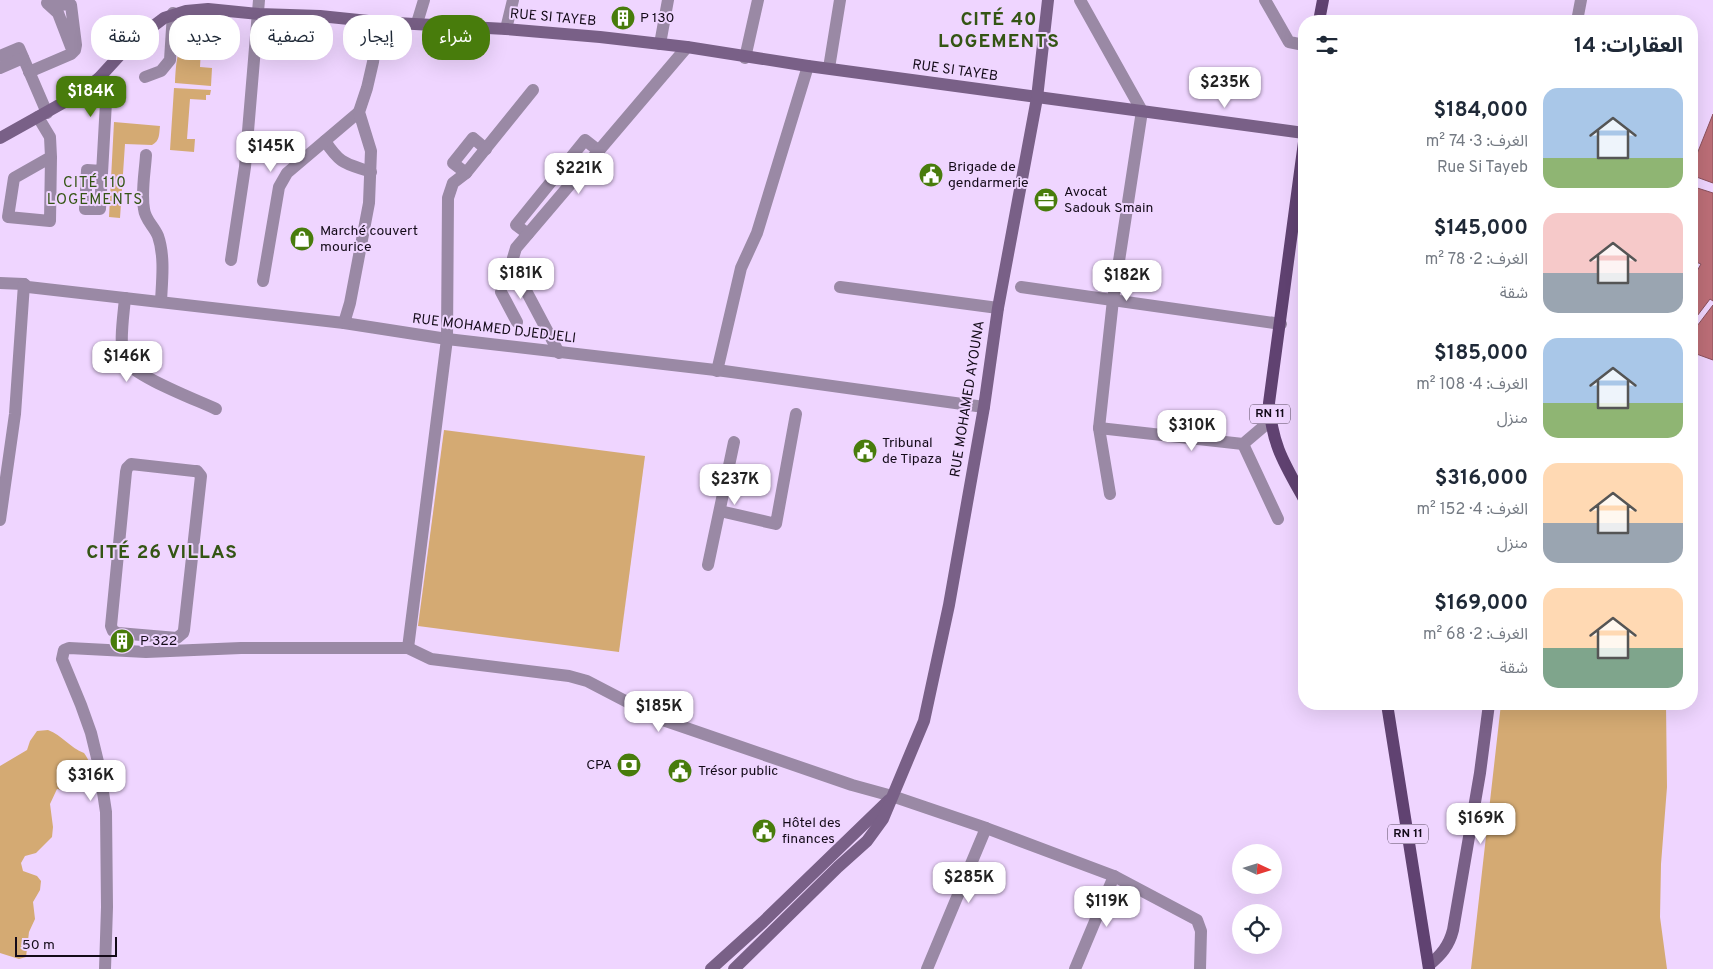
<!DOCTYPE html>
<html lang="ar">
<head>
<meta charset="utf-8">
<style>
  body { margin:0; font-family:Overpass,"Noto Sans Arabic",sans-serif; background:#f2f2f3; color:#1f2937; direction:rtl; height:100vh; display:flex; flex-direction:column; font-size:19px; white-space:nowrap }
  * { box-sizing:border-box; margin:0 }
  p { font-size:16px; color:#747a83 }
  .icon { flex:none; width:28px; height:28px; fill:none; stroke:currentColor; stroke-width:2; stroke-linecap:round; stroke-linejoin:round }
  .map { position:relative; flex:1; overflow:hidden; direction:ltr }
  .drawer { position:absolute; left:1298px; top:15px; width:400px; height:695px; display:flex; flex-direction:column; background:#fff; border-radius:20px; box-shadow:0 5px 20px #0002; direction:rtl }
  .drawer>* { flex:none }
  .guide { position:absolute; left:15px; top:15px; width:475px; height:45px; direction:rtl; display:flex; gap:10px }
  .needle { width:32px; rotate:94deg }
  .controls { position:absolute; left:1232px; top:844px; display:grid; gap:10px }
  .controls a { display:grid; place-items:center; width:50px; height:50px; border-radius:50%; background:#fff; box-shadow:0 5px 20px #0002; font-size:25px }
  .scale { position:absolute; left:15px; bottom:12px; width:102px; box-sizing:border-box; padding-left:5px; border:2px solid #140b19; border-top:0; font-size:14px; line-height:18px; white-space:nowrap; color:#140b19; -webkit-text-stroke:4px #efd5ff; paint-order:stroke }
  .price { position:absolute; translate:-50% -42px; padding:0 11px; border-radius:10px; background:#fff; color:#222; font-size:16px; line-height:32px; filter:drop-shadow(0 1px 2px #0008) }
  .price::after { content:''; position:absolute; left:50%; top:30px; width:15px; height:11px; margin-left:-8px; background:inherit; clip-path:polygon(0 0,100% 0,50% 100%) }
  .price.on { background:#487c0c; color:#fff }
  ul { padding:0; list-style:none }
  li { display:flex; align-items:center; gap:15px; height:125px; padding:0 15px }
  li span { display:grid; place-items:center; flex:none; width:140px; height:100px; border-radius:15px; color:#555 }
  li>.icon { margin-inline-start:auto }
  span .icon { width:60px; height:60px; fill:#fffc; stroke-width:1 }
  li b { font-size:21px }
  h2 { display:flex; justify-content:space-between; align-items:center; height:60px; padding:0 15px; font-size:21px }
  .tag { padding:0 18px; border-radius:20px; background:#fff; box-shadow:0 5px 20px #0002; font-size:18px; line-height:45px }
  .tag.on { background:#487c0c; color:#fff }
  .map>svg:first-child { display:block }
  .green { fill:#d4aa73 }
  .water { fill:#bc6e77; stroke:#8a505b }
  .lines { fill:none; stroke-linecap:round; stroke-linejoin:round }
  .street { stroke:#9a89a5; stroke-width:12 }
  .secondary { stroke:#796087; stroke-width:12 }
  .primary { stroke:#604271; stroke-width:12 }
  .labels { text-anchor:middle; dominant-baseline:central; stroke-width:4; stroke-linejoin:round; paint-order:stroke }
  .shield { fill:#efd5ff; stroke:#56485e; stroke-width:1 }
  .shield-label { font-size:12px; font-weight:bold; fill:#140b19 }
  .street-label { font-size:14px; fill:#140b19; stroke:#efd5ff }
  .poi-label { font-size:14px; fill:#140b19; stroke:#efd5ff; text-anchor:start }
  .neighbourhood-label { font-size:15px; letter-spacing:1px; fill:#345514; stroke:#efd5ff }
  .district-label { font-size:19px; font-weight:bold; letter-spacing:1px; fill:#345514; stroke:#efd5ff }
</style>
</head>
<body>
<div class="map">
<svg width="1713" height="969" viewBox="0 0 1713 969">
  <rect width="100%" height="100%" fill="#efd5ff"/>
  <g class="green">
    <path d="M 190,30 L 202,30 L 200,67 L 212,68 L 211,86 L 175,83 C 176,63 177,45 190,30 Z"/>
    <polygon points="174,88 211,90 210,95 206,95 206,100 190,99 187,139 195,139 194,152 170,150"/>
    <path d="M 114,122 L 160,126 C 159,134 160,141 152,145 L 125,144 L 120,218 L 109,217 Z"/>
    <polygon points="444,430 645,456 619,652 418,626"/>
    <polygon points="1501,704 1666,704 1667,787 1661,864 1660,917 1667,969 1471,969"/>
    <path d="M 48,730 C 62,735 70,748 84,753 C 92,764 93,774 89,788 C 79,795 68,791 57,789 L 50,804 L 53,827 L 52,837 L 36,853 L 25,856 L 21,863 L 23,871 L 37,876 L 41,881 L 40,890 L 33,902 L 35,919 L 29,932 L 26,957 L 19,959 L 0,953 L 0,766 L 27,750 L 30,741 L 37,731 Z"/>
  </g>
  <g class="water">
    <polygon points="1713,114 1713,183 1691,175 1691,169"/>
    <polygon points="1691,186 1713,193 1713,301 1710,299 1691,324 1691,269 1697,271 1701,264 1691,260"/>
    <polygon points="1713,305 1713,360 1691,352 1691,334"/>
  </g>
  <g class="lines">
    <g class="street">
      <polyline points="1080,0 1142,111 1113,300 1099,428 1110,494"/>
      <polyline points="1265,0 1289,42 1304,45"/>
      <polyline points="1577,21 1581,0"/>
      <polyline points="417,23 424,0"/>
      <polyline points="506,29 513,0"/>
      <polyline points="660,44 668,0"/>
      <polyline points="0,56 19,48 47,113"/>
      <polyline points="745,58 758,0"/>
      <polyline points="0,68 23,58"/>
      <polyline points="829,68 840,0"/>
      <polyline points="29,72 71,54 75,50 76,45 71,5 47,3 58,13 73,52"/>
      <polyline points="145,77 161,71 170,60 173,13"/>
      <polyline points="99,78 106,102 100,209 85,209 87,170 102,171"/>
      <polyline points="38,117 50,137 51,157 14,178 8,217 50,221 51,157"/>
      <path d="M 325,141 C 341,165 345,163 371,172"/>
      <path d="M 146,155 C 145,172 141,192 144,209 C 145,220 154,226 158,236 C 165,256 162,281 161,301"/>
      <polyline points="466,173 453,163 473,138 486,149"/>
      <polyline points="528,234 516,225 585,140 599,151"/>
      <polyline points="231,260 245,167 259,0"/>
      <polyline points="263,281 279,187 287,173 359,112"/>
      <polyline points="0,283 24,284 28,287 344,323 447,339 724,371 984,407"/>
      <polyline points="840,287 998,308"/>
      <polyline points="1021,287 1281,324"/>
      <polyline points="501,292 517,322"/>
      <path d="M 125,298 C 124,312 118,348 125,360 C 133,376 197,400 216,409"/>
      <polyline points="344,323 350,303 369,203 371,151 359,112 367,88 373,62 378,22"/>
      <polyline points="559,353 514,268 513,258 516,248 687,47"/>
      <polyline points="717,371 741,268 757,233 808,66"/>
      <polyline points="1099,428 1243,444 1270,421"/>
      <polyline points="1243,444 1278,519"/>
      <polygon points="131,464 194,471 197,471 201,476 184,630 183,633 177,638 118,633 113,631 111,626 126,472 127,468"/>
      <polyline points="720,511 776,524 796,414"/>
      <polyline points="0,520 15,414 24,284"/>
      <polyline points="708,565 734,442"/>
      <polyline points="408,648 447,339 448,198 453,183 466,173 533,90"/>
      <polyline points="105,969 107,907 106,812 99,766 91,733 81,705 62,659 64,650 69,648 146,652 241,648 408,648 431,659 569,676 587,681 660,719 852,785 892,796 986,828 1114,876 1197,920 1201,931 1200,969"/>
      <polyline points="927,969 986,828"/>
      <polyline points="1075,969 1114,876"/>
    </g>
    <g class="secondary">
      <polyline points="0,138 77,95 99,78 131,43 164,18 186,11 208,9 259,14 320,16 378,22 506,29 600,37 687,47 808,66 1304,133"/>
      <path d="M 1429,965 C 1441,955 1449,946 1453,930 L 1480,773 L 1489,704"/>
      <polyline points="711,969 763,922 889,800"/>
      <polyline points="734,969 838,867 867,841 883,819 924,721 949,605 984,407 998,308 1037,98 1048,0"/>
    </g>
    <g class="primary">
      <polyline points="1319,21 1323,0"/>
      <path d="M 1304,142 L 1269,403 C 1272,445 1284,463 1304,499"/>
      <polyline points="1387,704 1429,969"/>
    </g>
  </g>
  <defs>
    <symbol id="building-disc" viewBox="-11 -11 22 22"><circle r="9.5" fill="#487c0c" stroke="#efd5ff"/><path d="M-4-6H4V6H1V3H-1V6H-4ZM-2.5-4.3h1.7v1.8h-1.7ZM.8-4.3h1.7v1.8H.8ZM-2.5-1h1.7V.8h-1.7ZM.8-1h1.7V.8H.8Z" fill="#fff"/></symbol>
    <symbol id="civic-disc" viewBox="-11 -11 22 22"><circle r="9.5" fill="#487c0c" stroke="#efd5ff"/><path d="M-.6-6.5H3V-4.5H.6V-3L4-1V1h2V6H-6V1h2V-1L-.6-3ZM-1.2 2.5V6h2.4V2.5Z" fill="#fff"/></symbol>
    <symbol id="office-disc" viewBox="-11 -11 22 22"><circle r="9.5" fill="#487c0c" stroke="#efd5ff"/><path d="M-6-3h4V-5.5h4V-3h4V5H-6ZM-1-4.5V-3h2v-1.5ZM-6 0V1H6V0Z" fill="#fff"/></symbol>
    <symbol id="shop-disc" viewBox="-11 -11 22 22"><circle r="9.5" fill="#487c0c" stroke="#efd5ff"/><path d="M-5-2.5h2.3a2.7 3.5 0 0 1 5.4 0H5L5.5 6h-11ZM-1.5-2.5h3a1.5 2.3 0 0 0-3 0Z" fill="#fff"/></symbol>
    <symbol id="bank-disc" viewBox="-11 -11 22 22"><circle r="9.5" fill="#487c0c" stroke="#efd5ff"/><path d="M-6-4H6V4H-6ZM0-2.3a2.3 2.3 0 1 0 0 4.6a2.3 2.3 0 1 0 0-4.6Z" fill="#fff"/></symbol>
  </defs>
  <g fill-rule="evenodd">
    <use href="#building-disc" x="609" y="4" width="28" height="28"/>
    <use href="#civic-disc" x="917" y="161" width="28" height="28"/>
    <use href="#office-disc" x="1032" y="186" width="28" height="28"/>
    <use href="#shop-disc" x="288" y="225" width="28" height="28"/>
    <use href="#civic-disc" x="851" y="437" width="28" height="28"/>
    <use href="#building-disc" x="108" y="627" width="28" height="28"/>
    <use href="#bank-disc" x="615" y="751" width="28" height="28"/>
    <use href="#civic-disc" x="666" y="757" width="28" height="28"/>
    <use href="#civic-disc" x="750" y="817" width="28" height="28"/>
  </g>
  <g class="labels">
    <g class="shield">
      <rect x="1250" y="404.5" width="40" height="19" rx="4"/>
      <rect x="1388" y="824.5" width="40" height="19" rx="4"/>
    </g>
    <g class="shield-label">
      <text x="1270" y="414">RN 11</text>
      <text x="1408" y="834">RN 11</text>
    </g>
    <g class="street-label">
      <text transform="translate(553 18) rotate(5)">RUE SI TAYEB</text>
      <text transform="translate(955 71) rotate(8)">RUE SI TAYEB</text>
      <text transform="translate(494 329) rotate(7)">RUE MOHAMED DJEDJELI</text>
      <text transform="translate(968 399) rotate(-81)">RUE MOHAMED AYOUNA</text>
    </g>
    <g class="poi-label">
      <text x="640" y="18">P 130</text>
      <text x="948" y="167">Brigade de<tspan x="948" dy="16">gendarmerie</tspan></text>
      <text x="1064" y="192">Avocat<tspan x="1064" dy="16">Sadouk Smain</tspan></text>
      <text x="320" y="231">Marché couvert<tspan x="320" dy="16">mourice</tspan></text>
      <text x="882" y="443">Tribunal<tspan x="882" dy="16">de Tipaza</tspan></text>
      <text x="140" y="641">P 322</text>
      <text x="612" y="765" text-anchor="end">CPA</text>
      <text x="698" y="771">Trésor public</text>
      <text x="782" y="823">Hôtel des<tspan x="782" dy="16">finances</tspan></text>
    </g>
    <g class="neighbourhood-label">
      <text x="95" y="183">CITÉ 110<tspan x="95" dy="17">LOGEMENTS</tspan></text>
    </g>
    <g class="district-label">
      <text x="999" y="20">CITÉ 40<tspan x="999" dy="22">LOGEMENTS</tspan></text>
      <text x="162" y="553">CITÉ 26 VILLAS</text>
    </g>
  </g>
</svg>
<div class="controls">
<a><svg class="needle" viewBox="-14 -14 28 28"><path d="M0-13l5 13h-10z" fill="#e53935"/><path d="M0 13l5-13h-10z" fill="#747a83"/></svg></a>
<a><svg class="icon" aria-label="locate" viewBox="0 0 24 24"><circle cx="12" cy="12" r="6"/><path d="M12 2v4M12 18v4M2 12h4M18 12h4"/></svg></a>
</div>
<div class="scale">50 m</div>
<b class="price" style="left:1225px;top:109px">$235K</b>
<b class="price on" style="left:91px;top:118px">$184K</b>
<b class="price" style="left:271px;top:173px">$145K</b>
<b class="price" style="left:579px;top:195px">$221K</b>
<b class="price" style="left:521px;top:300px">$181K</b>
<b class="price" style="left:1127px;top:302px">$182K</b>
<b class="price" style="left:127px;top:383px">$146K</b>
<b class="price" style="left:1192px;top:452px">$310K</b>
<b class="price" style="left:735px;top:506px">$237K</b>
<b class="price" style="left:659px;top:733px">$185K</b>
<b class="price" style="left:91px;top:802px">$316K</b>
<b class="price" style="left:1481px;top:845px">$169K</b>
<b class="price" style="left:969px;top:904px">$285K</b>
<b class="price" style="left:1107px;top:928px">$119K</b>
<div class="guide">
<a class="tag on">شراء</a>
<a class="tag">إيجار</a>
<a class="tag">تصفية</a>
<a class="tag">جديد</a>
<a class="tag">شقة</a>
</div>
<section class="drawer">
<h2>العقارات: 14<svg class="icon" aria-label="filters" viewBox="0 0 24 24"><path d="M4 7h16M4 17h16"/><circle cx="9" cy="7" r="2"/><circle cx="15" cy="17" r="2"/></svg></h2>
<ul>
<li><span style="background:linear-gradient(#a9c7e8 70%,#8fb573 0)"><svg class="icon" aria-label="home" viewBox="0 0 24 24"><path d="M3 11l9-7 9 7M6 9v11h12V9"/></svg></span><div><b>$184,000</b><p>الغرف: 3 · 74 m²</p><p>Rue Si Tayeb</p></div></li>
<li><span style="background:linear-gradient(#f6c9c9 60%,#9aa5b1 0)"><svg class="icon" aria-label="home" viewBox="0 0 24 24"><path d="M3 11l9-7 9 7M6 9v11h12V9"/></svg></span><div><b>$145,000</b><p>الغرف: 2 · 78 m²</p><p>شقة</p></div></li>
<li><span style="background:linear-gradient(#a9c7e8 65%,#8fb573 0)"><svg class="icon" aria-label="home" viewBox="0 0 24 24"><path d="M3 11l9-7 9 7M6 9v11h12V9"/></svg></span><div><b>$185,000</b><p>الغرف: 4 · 108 m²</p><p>منزل</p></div></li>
<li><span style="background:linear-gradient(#ffd9b3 60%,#9aa5b1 0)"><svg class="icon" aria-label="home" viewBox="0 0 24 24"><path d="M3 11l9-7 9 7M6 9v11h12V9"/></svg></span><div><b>$316,000</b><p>الغرف: 4 · 152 m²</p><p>منزل</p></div></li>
<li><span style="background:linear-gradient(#ffd9b3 60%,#7fa58c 0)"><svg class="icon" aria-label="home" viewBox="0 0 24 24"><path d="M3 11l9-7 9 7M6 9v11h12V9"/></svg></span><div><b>$169,000</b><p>الغرف: 2 · 68 m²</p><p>شقة</p></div></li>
</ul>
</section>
</div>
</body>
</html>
